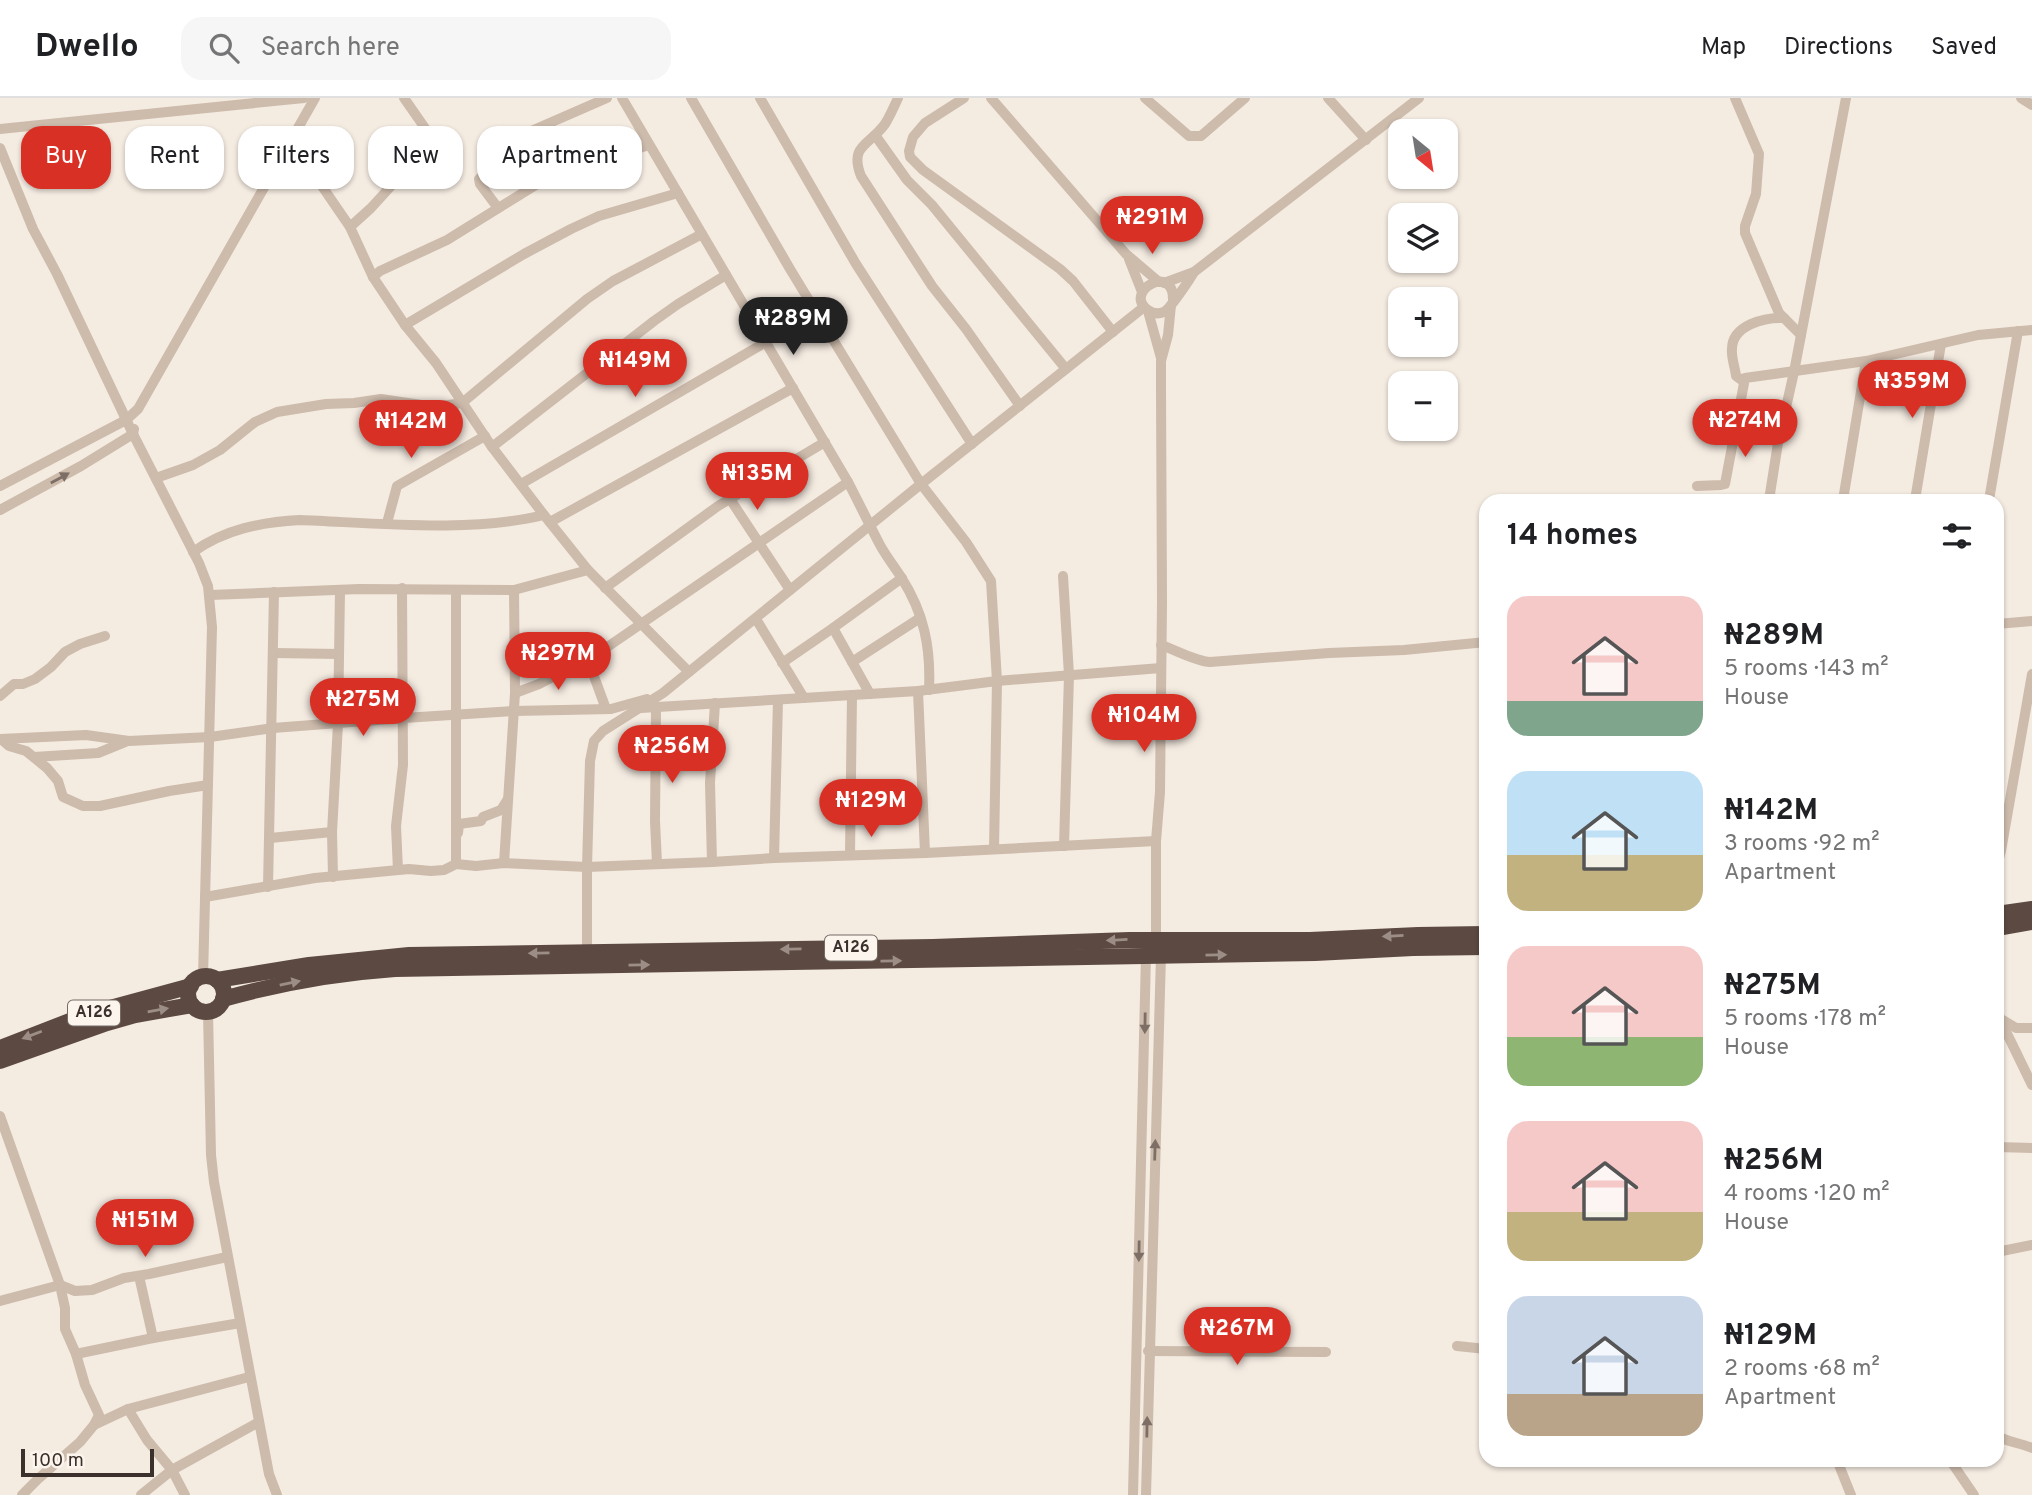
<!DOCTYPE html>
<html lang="en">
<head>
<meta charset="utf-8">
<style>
  body { margin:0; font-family:Overpass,sans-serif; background:#f6f6f6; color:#202124; height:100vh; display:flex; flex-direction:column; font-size:26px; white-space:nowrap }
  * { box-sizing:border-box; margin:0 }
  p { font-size:23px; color:#757577 }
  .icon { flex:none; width:38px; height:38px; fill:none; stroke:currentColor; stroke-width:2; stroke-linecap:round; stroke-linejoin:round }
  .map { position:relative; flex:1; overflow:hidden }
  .side { position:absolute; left:1479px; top:396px; width:525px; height:973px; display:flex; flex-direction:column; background:#fff; border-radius:21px; box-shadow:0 2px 5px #0004 }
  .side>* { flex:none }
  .guide { position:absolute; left:21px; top:28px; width:665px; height:63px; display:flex; gap:14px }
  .needle { width:46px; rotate:150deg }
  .buttons { position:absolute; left:1388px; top:21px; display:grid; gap:14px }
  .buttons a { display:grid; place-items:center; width:70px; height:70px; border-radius:14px; background:#fff; box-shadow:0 2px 5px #0004; font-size:35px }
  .scale { position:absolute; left:21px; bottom:18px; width:133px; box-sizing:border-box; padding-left:7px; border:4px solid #3b302b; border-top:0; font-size:19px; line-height:24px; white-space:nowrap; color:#3b302b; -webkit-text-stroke:5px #fbf5ee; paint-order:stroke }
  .price { position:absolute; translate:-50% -60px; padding:0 16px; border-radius:24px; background:#d93025; color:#fff; font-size:23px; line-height:46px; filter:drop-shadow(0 2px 4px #0008) }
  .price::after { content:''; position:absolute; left:50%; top:42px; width:21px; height:16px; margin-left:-10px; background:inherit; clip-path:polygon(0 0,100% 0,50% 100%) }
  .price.selected { background:#222; color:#fff }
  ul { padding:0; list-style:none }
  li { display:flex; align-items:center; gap:21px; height:175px; padding:0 28px }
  li span { display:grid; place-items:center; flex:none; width:196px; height:140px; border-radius:21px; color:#555 }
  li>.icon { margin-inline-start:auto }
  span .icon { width:84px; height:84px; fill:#fffc; stroke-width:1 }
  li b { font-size:30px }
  h2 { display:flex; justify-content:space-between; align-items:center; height:84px; padding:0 28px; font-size:30px }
  .pill { padding:0 24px; border-radius:21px; background:#fff; box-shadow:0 2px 5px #0004; font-size:24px; line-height:63px }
  .pill.selected { background:#d93025; color:#fff }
  header { display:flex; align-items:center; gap:42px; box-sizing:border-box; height:98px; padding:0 35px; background:#fff; border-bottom:2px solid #e0e0e0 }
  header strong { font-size:33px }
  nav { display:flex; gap:38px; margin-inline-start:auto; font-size:24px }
  .search { width:490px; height:63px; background:#f6f6f6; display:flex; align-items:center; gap:18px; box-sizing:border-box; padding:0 24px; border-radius:21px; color:#757577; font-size:26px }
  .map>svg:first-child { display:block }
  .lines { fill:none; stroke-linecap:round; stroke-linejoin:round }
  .minor { stroke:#cdbbac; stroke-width:10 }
  .highway { stroke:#5c4a42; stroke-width:16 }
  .oneway { fill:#7d6f65 }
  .oneway2 { fill:#9c8e87 }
  .labels { text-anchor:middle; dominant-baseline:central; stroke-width:6; stroke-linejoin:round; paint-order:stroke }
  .shield { fill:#fbf5ee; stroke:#756b66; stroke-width:2 }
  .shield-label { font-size:16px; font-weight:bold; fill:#3b302b }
</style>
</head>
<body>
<header>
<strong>Dwello</strong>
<div class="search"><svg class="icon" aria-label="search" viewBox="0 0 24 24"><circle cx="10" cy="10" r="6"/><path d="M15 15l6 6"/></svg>Search here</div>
<nav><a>Map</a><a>Directions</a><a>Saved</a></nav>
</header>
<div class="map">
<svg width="2032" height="1397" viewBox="0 0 2032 1397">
  <rect width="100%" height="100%" fill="#f4ebe1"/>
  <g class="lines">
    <g class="minor">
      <path d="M 622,0 L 848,384 C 859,405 869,426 880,447 C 886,458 894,468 901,479 C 924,515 931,549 929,592"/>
      <polyline points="691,0 790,171 921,386 966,444 991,483 997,583 994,751"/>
      <polyline points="760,0 856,166 972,346"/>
      <path d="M 898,0 C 894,9 890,18 885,26 C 869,48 849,47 861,78 L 932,188 L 966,231 L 1020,308"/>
      <polyline points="964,0 925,25 913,39 909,53 910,59 923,72 1060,171 1073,183 1113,234"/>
      <polyline points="991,0 1126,156 1159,184"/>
      <polyline points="1145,0 1189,38 1201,38 1245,0"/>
      <polyline points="1328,0 1366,42"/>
      <polyline points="1735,0 1759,56 1756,96 1745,128 1745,135 1779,215 1801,237"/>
      <polyline points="2021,0 2032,7"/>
      <polyline points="0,31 304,0"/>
      <polyline points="875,37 907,82 932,107 1066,271"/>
      <polyline points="0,50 33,131 57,176 133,336 199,465 208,488 212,529 203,879"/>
      <polyline points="285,53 302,59 350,129 373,179 405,227 436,265 492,349 544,417 588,472 689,574"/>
      <path d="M 498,110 L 480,86 L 479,81 C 489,72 502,64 502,49 L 506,44 L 607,0"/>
      <polyline points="350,129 371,110 432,43 434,38 427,33 404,0"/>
      <polyline points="1129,161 1142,194"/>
      <polyline points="373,179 380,173 447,142 539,85 567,73 649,47"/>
      <polyline points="1164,185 1194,174 1419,0"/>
      <path d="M 1173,202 C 1174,164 1122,194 1148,212 C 1153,216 1159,216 1164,214 C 1170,211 1190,181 1194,174"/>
      <polyline points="1148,213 1161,260"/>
      <polyline points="405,227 524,156 571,131 599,118 678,95"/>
      <path d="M 1743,283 L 1736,278 C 1735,269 1731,259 1732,251 C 1732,227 1765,219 1784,220"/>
      <polyline points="492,349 654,223 678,206 726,177"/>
      <polyline points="156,380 193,367 220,352 255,324 277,314 326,306 354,305 381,301 435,309 462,305 587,201 613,183 702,136"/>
      <polyline points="521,386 766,244"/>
      <polyline points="0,388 126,322 138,311 315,0"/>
      <polyline points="1697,388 1721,387 1725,386 1745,280 1866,263 1978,237 2032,232"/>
      <polyline points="730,401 790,492"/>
      <polyline points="1769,402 1778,345 1794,274 1846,0"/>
      <polyline points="1843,402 1866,263"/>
      <polyline points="1915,402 1941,246"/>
      <polyline points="1989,402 2018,233"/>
      <polyline points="0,412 81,368 133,336 134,331"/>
      <polyline points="550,424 793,290"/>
      <polyline points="387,425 397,388 485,338"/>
      <path d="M 193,454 C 225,431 262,424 300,422 C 376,425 471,435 544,417"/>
      <polyline points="1063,478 1069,577 1064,748"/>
      <polyline points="605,490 718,408 825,344"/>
      <polyline points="210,497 359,491 514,492 588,472"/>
      <polyline points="756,521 804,600"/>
      <polyline points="1997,526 2032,523"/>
      <polyline points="833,530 870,596"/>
      <path d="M 1161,547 C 1176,552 1195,563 1210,564 L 1329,555 L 1404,552 L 1486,544"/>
      <polyline points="274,555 339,556"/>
      <polyline points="588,562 606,611"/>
      <polyline points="852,564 920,520"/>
      <polyline points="782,565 833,530 902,480"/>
      <polyline points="918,593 925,755"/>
      <polyline points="515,595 539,586 600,554 848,384"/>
      <polyline points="0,598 14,586 23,586 35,581 51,569 65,554 80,546 105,538"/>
      <polyline points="656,609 655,723 657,766"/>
      <polyline points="641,610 918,593 997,583 1161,570"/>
      <polyline points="0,641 86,637 129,643 210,639 273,630 404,620 514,613 611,611 647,601"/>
      <polyline points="1,641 9,648 26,653 47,670 58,683 63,699 83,708 100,708 169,693 208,687"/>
      <polyline points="34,659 98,655 125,644"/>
      <polyline points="458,735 459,726 481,723 483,719 501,712 508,701"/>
      <polyline points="270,740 332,734"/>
      <polyline points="850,757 852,597"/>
      <polyline points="774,760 778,602"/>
      <polyline points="712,764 710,685 715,605"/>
      <polyline points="504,765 515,595 514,492"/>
      <polyline points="456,766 456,493"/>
      <polyline points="1997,767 2001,753 2032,576"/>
      <polyline points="398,772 396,728 403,667 402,490"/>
      <polyline points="333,779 332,734 338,626 340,492"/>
      <polyline points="268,789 274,494"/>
      <polyline points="205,799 315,780 409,771 431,773 444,772 456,766 476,768 504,765 587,769 712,764 774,760 925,755 1156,743"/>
      <polyline points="1156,842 1156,743 1160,694 1162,504 1161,291 1161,263 1168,237 1171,207"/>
      <polyline points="587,854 587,769 590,663 594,643 603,633 663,595 921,386 1144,209"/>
      <polyline points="208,914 211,1057 214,1084 269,1376 277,1397"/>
      <polyline points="1997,915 2032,987"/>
      <polyline points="2001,921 2016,930 2032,930"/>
      <polyline points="0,1018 60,1187 65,1210 65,1231 76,1256 85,1287 99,1317 94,1327"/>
      <polyline points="1997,1049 2032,1050"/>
      <polyline points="1997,1154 2032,1147"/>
      <polyline points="139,1178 153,1240"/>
      <polyline points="0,1203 60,1187 75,1193 92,1192 124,1180 149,1176 227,1159"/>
      <polyline points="1457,1248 1486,1251"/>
      <polyline points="1148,1253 1326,1254"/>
      <polyline points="76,1256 153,1240 240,1225"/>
      <polyline points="128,1311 147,1342 172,1372 185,1397"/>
      <path d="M 1997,1338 C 2008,1344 2020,1345 2032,1350"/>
      <polyline points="1837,1362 1851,1397"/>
      <polyline points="1950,1362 1974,1397"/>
      <polyline points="22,1397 38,1381 80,1344 94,1327 128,1311 249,1279"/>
      <polyline points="141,1397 172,1372 259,1324"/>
      <polyline points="1133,1397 1146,857"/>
      <polyline points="1146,1397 1161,857"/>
    </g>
    <g class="highway">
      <polyline points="1997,816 2032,811"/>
      <polyline points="1997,830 2032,824"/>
      <circle cx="206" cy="896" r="18"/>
      <polyline points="217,882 309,867 409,857 933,849 1129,842 1310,842 1418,837 1486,836"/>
      <path d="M 223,901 C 280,885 336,875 395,871 L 1315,855 L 1413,850 L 1486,849"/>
      <polyline points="0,950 88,916 191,888"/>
      <polyline points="0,963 107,925 135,917 192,907"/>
    </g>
  </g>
  <defs><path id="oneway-solid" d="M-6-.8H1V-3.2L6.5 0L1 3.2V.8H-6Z" transform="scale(1.75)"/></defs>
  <g class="oneway">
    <use href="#oneway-solid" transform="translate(60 380) rotate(-29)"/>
    <use href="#oneway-solid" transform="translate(1145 925) rotate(91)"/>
    <use href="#oneway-solid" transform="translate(1155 1052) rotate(-88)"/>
    <use href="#oneway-solid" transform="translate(1139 1153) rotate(91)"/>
    <use href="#oneway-solid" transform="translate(1147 1329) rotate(-89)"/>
  </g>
  <g class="oneway2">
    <use href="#oneway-solid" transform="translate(1393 838) rotate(177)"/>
    <use href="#oneway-solid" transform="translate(1117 842) rotate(177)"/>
    <use href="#oneway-solid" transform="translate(791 851) rotate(179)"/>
    <use href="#oneway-solid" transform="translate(539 855) rotate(179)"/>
    <use href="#oneway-solid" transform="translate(1216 857) rotate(-1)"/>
    <use href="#oneway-solid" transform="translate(891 863) rotate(-1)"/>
    <use href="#oneway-solid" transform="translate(639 867) rotate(-1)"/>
    <use href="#oneway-solid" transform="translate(290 885) rotate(-12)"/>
    <use href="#oneway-solid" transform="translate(158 912) rotate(-10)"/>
    <use href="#oneway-solid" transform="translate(32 937) rotate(159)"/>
  </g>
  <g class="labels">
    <g class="shield">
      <rect x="825" y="837.5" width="52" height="25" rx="5"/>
      <rect x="68" y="902.5" width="52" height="25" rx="5"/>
    </g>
    <g class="shield-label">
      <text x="851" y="850">A126</text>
      <text x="94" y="915">A126</text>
    </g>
  </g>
</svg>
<div class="buttons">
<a><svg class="needle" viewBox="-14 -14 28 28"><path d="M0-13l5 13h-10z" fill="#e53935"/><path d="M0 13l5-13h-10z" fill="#757577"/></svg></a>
<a><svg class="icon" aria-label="layers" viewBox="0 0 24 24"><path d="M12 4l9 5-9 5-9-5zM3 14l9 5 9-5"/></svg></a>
<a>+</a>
<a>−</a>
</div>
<div class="scale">100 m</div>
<b class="price" style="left:1152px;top:158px">₦291M</b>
<b class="price selected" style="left:793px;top:259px">₦289M</b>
<b class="price" style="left:635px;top:301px">₦149M</b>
<b class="price" style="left:1912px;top:322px">₦359M</b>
<b class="price" style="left:1745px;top:361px">₦274M</b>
<b class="price" style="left:411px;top:362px">₦142M</b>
<b class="price" style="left:757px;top:414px">₦135M</b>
<b class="price" style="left:558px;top:594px">₦297M</b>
<b class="price" style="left:363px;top:640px">₦275M</b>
<b class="price" style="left:1144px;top:656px">₦104M</b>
<b class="price" style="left:672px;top:687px">₦256M</b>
<b class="price" style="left:871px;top:741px">₦129M</b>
<b class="price" style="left:145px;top:1161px">₦151M</b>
<b class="price" style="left:1237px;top:1269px">₦267M</b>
<div class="guide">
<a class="pill selected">Buy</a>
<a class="pill">Rent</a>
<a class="pill">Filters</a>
<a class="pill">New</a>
<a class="pill">Apartment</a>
</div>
<section class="side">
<h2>14 homes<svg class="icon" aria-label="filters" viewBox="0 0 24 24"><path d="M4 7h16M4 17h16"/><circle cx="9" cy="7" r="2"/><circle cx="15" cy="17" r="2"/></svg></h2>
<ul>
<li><span style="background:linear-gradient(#f6c9c9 75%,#7fa58c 0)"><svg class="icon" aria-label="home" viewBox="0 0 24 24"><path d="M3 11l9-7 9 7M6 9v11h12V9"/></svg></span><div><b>₦289M</b><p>5 rooms · 143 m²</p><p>House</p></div></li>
<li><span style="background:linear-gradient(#bfe0f5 60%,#c2b280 0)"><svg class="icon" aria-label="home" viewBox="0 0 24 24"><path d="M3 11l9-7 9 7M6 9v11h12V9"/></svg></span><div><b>₦142M</b><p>3 rooms · 92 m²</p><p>Apartment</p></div></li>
<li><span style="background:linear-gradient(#f6c9c9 65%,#8fb573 0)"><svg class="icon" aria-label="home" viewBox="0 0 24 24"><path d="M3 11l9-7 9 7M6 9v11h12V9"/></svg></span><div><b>₦275M</b><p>5 rooms · 178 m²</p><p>House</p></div></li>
<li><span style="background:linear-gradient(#f6c9c9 65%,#c2b280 0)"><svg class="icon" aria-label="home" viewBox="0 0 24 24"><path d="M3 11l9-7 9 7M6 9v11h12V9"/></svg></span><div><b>₦256M</b><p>4 rooms · 120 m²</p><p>House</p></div></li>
<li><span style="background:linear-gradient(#c9d6e8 70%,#b9a48a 0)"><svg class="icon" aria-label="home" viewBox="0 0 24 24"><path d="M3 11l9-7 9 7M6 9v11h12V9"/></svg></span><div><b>₦129M</b><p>2 rooms · 68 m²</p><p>Apartment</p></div></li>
</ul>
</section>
</div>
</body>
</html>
